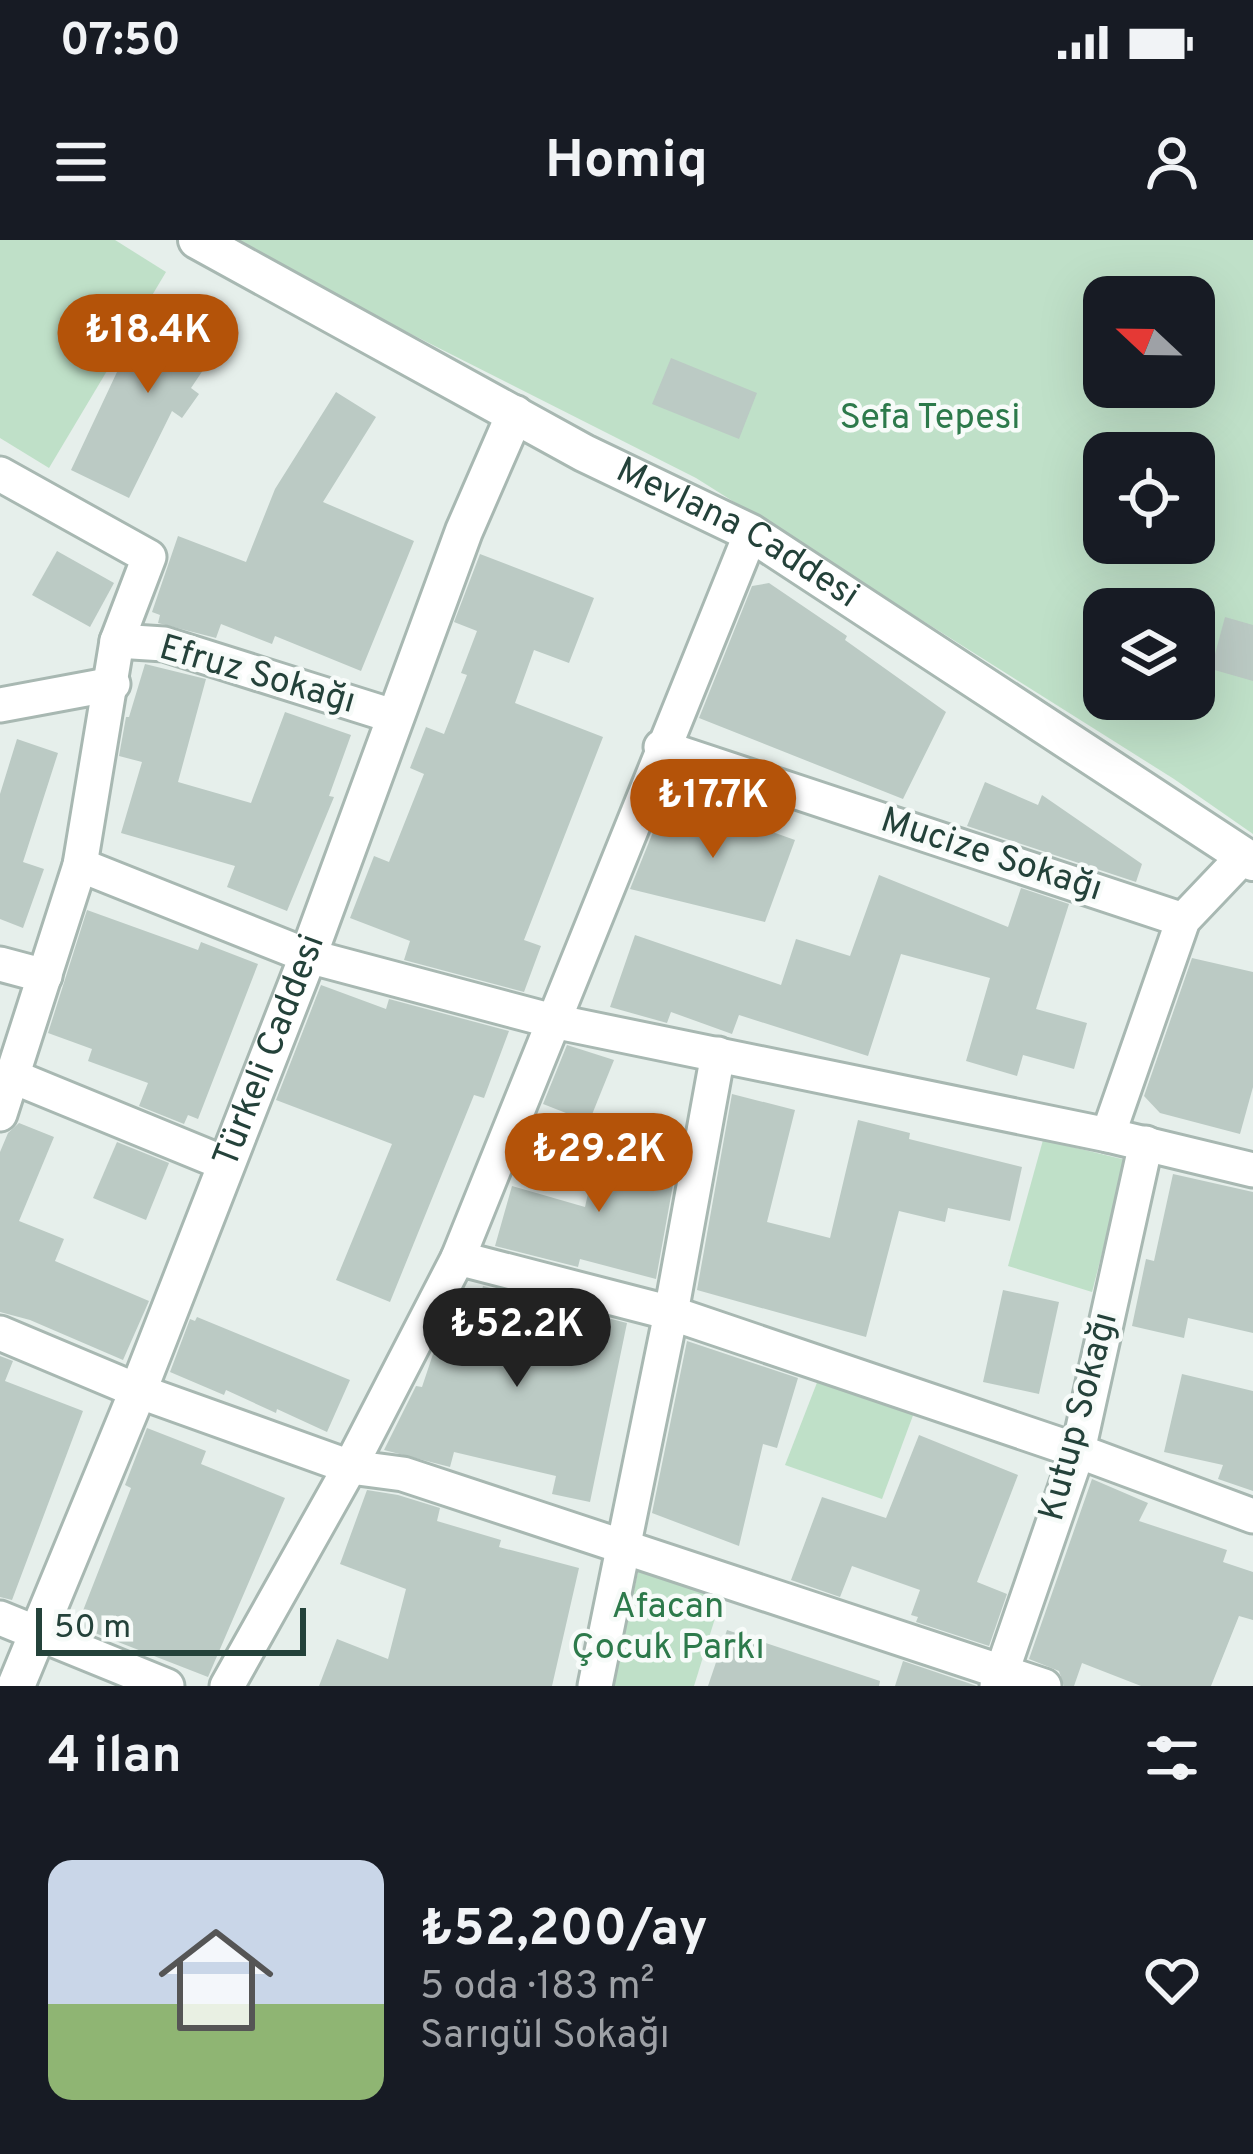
<!DOCTYPE html>
<html lang="tr">
<head>
<meta charset="utf-8">
<style>
  body { margin:0; font-family:Overpass,sans-serif; background:#242831; color:#f1f3f6; height:100vh; display:flex; flex-direction:column; font-size:45px; white-space:nowrap }
  * { box-sizing:border-box; margin:0 }
  p { font-size:39px; color:#9ea1a6 }
  .icon { flex:none; width:66px; height:66px; fill:none; stroke:currentColor; stroke-width:2; stroke-linecap:round; stroke-linejoin:round }
  .map { position:relative; height:1446px; overflow:hidden }
  .sheet { display:flex; flex-direction:column; background:#171b24; flex:1 }
  .sheet>* { flex:none }
  .needle { width:78px; rotate:292deg }
  .controls { position:absolute; left:1083px; top:36px; display:grid; gap:24px }
  .controls a { display:grid; place-items:center; width:132px; height:132px; border-radius:24px; background:#171b24; box-shadow:0 12px 48px #0002; font-size:60px }
  .scale { position:absolute; left:36px; bottom:30px; width:270px; box-sizing:border-box; padding-left:12px; border:6px solid #24423a; border-top:0; font-size:33px; line-height:42px; white-space:nowrap; color:#24423a; -webkit-text-stroke:9px #f7fbf9; paint-order:stroke }
  .price { position:absolute; translate:-50% -102px; padding:0 27px; border-radius:42px; background:#b45309; color:#fff; font-size:39px; line-height:78px; filter:drop-shadow(0 3px 6px #0008) }
  .price::after { content:''; position:absolute; left:50%; top:72px; width:36px; height:27px; margin-left:-18px; background:inherit; clip-path:polygon(0 0,100% 0,50% 100%) }
  .price.current { background:#222; color:#fff }
  ul { padding:0; list-style:none }
  li { display:flex; align-items:center; gap:36px; height:300px; padding:0 48px }
  li+li { border-top:3px solid #363941 }
  li span { display:grid; place-items:center; flex:none; width:336px; height:240px; border-radius:24px; color:#555 }
  li>.icon { margin-inline-start:auto }
  span .icon { width:144px; height:144px; fill:#fffc; stroke-width:1 }
  li b { font-size:51px }
  h2 { display:flex; justify-content:space-between; align-items:center; height:144px; padding:0 48px; font-size:51px }
  .status { display:flex; justify-content:space-between; align-items:center; height:84px; padding:0 60px; background:#171b24; direction:ltr }
  .status svg { height:33px; fill:currentColor }
  header { display:flex; justify-content:space-between; align-items:center; height:156px; padding:0 48px; background:#171b24; font-size:54px; font-weight:700 }
  .map>svg:first-child { display:block }
  .green { fill:#bfe0c8; fill-rule:evenodd }
  .building { fill:#bbcac4 }
  .lines { fill:none; stroke-linecap:round; stroke-linejoin:round }
  .minor-casing { stroke:#a8b8b2; stroke-width:39 }
  .tertiary-casing { stroke:#a8b8b2; stroke-width:42 }
  .minor { stroke:#fff; stroke-width:33 }
  .tertiary { stroke:#fff; stroke-width:36 }
  .labels { text-anchor:middle; dominant-baseline:central; stroke-width:9; stroke-linejoin:round; paint-order:stroke }
  .park-label { font-size:36px; fill:#2d7a4b; stroke:#f7fbf9 }
  .street-label { font-size:36px; fill:#24423a; stroke:#f7fbf9 }
</style>
</head>
<body>
<div class="status"><b>07:50</b><svg viewBox="0 0 49 12"><path d="M0 12V9h3v3zM5 12V6h3v6zM10 12V3h3v9zM15 12V0h3v12zM26 1h20v11H26zM47 4h2v5h-2z"/></svg></div>
<header><svg class="icon" aria-label="menu" viewBox="0 0 24 24"><path d="M4 6h16M4 12h16M4 18h16"/></svg>Homiq<svg class="icon" aria-label="person" viewBox="0 0 24 24"><circle cx="12" cy="8" r="4"/><path d="M4 21q1-7 8-7t8 7"/></svg></header>
<div class="map">
<svg width="1253" height="1446" viewBox="0 0 1253 1446">
  <rect width="100%" height="100%" fill="#e6efeb"/>
  <g class="green">
    <polygon points="0,0 115,0 166,32 49,228 0,198"/>
    <path d="M 225,0 L 1253,0 L 1253,594 L 1174,539 L 696,238 ZM 1104,57 L 1194,57 L 1194,147 L 1104,147 ZM 1104,213 L 1194,213 L 1194,303 L 1104,303 ZM 1104,369 L 1194,369 L 1194,459 L 1104,459 Z"/>
    <polygon points="1043,900 1126,920 1092,1052 1008,1026"/>
    <polygon points="818,1140 915,1170 882,1259 785,1225"/>
    <polygon points="639,1328 721,1359 694,1446 612,1446"/>
  </g>
  <g class="building">
    <polygon points="187,60 230,90 191,148 199,154 182,178 172,171 129,258 71,230 117,132 161,69 174,78"/>
    <polygon points="671,118 757,153 739,199 652,164"/>
    <polygon points="336,152 376,177 323,262 414,301 361,431 275,396 272,404 221,384 216,398 158,383 160,375 152,372 178,296 246,322 275,249"/>
    <polygon points="57,311 114,343 90,387 32,355"/>
    <polygon points="480,314 594,358 569,423 534,410 515,463 603,497 524,700 541,706 524,752 404,720 410,701 350,678 374,616 389,622 424,534 410,528 426,487 444,494 467,435 461,433 477,391 454,382"/>
    <polygon points="769,343 847,396 845,400 946,472 903,559 699,478 752,346"/>
    <polygon points="1225,377 1253,385 1253,441 1211,429"/>
    <polygon points="145,424 206,439 178,542 251,563 285,472 351,495 329,556 334,557 287,671 227,647 235,626 121,593 142,522 119,516 126,477 129,477"/>
    <polygon points="17,499 58,513 23,622 44,629 23,688 0,679 0,554"/>
    <polygon points="985,542 1038,565 1042,555 1142,624 1136,642 967,586"/>
    <polygon points="668,555 795,600 765,682 630,649"/>
    <polygon points="879,635 1008,687 1021,648 1069,664 1036,769 1087,783 1074,829 1023,815 1017,836 966,821 990,738 901,714 868,816 739,775 732,794 671,772 667,783 610,767 635,695 781,745 796,699 850,716"/>
    <polygon points="87,670 198,710 201,702 258,724 198,879 188,875 184,884 139,866 148,843 88,821 92,809 48,793"/>
    <polygon points="1192,718 1253,732 1253,847 1240,894 1160,873 1144,856"/>
    <polygon points="321,745 386,769 389,759 509,791 484,858 474,855 390,1062 336,1040 392,904 276,860"/>
    <polygon points="567,805 614,820 589,882 543,864"/>
    <polygon points="732,854 795,870 767,982 830,998 858,880 910,893 909,899 1022,927 1010,981 948,968 945,982 899,971 866,1097 697,1050"/>
    <polygon points="19,883 54,897 19,981 64,999 55,1021 149,1061 123,1120 30,1080 0,1072 0,912 8,893"/>
    <polygon points="600,900 678,917 656,1039 580,1019 578,1027 495,1006 512,946 585,967"/>
    <polygon points="117,902 169,923 146,980 93,958"/>
    <polygon points="1173,934 1253,952 1253,1093 1188,1078 1184,1098 1132,1086 1146,1019 1154,1021"/>
    <polygon points="483,1046 627,1083 590,1262 552,1254 556,1236 454,1212 450,1227 384,1210 416,1146 422,1147 435,1108 464,1052 480,1057"/>
    <polygon points="1003,1050 1059,1062 1039,1154 983,1142"/>
    <polygon points="197,1077 350,1140 327,1192 277,1169 276,1173 226,1150 224,1155 170,1132 190,1079 195,1081"/>
    <polygon points="687,1101 798,1138 777,1208 763,1204 739,1306 652,1273"/>
    <polygon points="0,1116 13,1121 5,1141 83,1171 12,1360 0,1357"/>
    <polygon points="1182,1134 1253,1151 1253,1251 1218,1239 1223,1225 1164,1212"/>
    <polygon points="147,1188 206,1211 201,1224 285,1258 208,1437 77,1386 131,1248 125,1245"/>
    <polygon points="919,1195 1018,1235 977,1342 1007,1354 989,1406 916,1382 918,1377 911,1375 920,1350 852,1326 840,1357 791,1340 822,1257 886,1278"/>
    <polygon points="1092,1239 1148,1263 1139,1281 1227,1310 1223,1322 1253,1332 1253,1380 1239,1376 1211,1446 1141,1446 1082,1423 1074,1446 1064,1446 1059,1431 1029,1419"/>
    <polygon points="367,1250 398,1255 440,1268 437,1281 501,1300 499,1307 579,1328 552,1446 319,1446 337,1399 388,1419 406,1349 340,1324"/>
    <polygon points="727,1390 880,1441 879,1446 708,1446"/>
    <polygon points="903,1421 977,1446 895,1446"/>
  </g>
  <g class="lines">
    <defs>
      <g id="minor">
        <polyline points="0,234 149,317 117,401 80,625 0,874"/>
        <polyline points="117,401 164,404 396,477"/>
        <polyline points="0,465 113,444"/>
        <polyline points="661,507 1183,680"/>
        <polyline points="80,625 308,716 553,781 1108,895 1253,930"/>
        <polyline points="0,724 45,736"/>
        <polyline points="14,837 226,924"/>
        <polyline points="1108,895 1183,680 1243,617"/>
        <polyline points="458,1018 751,293"/>
        <polyline points="0,1093 138,1151 350,1227 227,1446"/>
        <polyline points="0,1378 167,1446"/>
        <polyline points="595,1446 671,1073 718,814"/>
        <polyline points="997,1446 1078,1211 1146,903"/>
        <polyline points="1044,1446 403,1234 350,1227 458,1018 671,1073 1078,1211 1253,1276"/>
      </g>
      <g id="tertiary">
        <path id="s1" d="M 197,0 L 584,213 L 751,293 L 1253,622"/>
        <path id="s2" d="M 16,1446 L 138,1151 L 308,716 L 464,291 L 515,174"/>
      </g>
    </defs>
    <use href="#minor" class="minor-casing"/>
    <use href="#tertiary" class="tertiary-casing"/>
    <use href="#minor" class="minor"/>
    <use href="#tertiary" class="tertiary"/>
  </g>
  <g class="labels">
    <g class="park-label">
      <text x="930" y="179">Sefa Tepesi</text>
      <text x="668" y="1368">Afacan<tspan x="668" dy="41">Çocuk Parkı</tspan></text>
    </g>
    <g class="street-label">
      <text stroke="none"><textPath href="#s1" startOffset="615">Mevlana Caddesi</textPath></text>
      <text transform="translate(257 436) rotate(16)">Efruz Sokağı</text>
      <text transform="translate(991 616) rotate(18)">Mucize Sokağı</text>
      <text stroke="none"><textPath href="#s2" startOffset="684">Türkeli Caddesi</textPath></text>
      <text transform="translate(1080 1177) rotate(-75)">Kutup Sokağı</text>
    </g>
  </g>
</svg>
<div class="controls">
<a><svg class="needle" viewBox="-14 -14 28 28"><path d="M0-13l5 13h-10z" fill="#e53935"/><path d="M0 13l5-13h-10z" fill="#9ea1a6"/></svg></a>
<a><svg class="icon" aria-label="locate" viewBox="0 0 24 24"><circle cx="12" cy="12" r="6"/><path d="M12 2v4M12 18v4M2 12h4M18 12h4"/></svg></a>
<a><svg class="icon" aria-label="layers" viewBox="0 0 24 24"><path d="M12 4l9 5-9 5-9-5zM3 14l9 5 9-5"/></svg></a>
</div>
<div class="scale">50 m</div>
<b class="price" style="left:148px;top:156px">₺18.4K</b>
<b class="price" style="left:713px;top:621px">₺17.7K</b>
<b class="price" style="left:599px;top:975px">₺29.2K</b>
<b class="price current" style="left:517px;top:1150px">₺52.2K</b>
</div>
<section class="sheet">
<h2>4 ilan<svg class="icon" aria-label="filters" viewBox="0 0 24 24"><path d="M4 7h16M4 17h16"/><circle cx="9" cy="7" r="2"/><circle cx="15" cy="17" r="2"/></svg></h2>
<ul>
<li><span style="background:linear-gradient(#c9d6e8 60%,#8fb573 0)"><svg class="icon" aria-label="home" viewBox="0 0 24 24"><path d="M3 11l9-7 9 7M6 9v11h12V9"/></svg></span><div><b>₺52,200/ay</b><p>5 oda · 183 m²</p><p>Sarıgül Sokağı</p></div><svg class="icon" aria-label="heart" viewBox="0 0 24 24"><path d="M12 20l-8-8c-3-5 5-10 8-4 3-6 11-1 8 4z"/></svg></li>
</ul>
</section>
</body>
</html>
